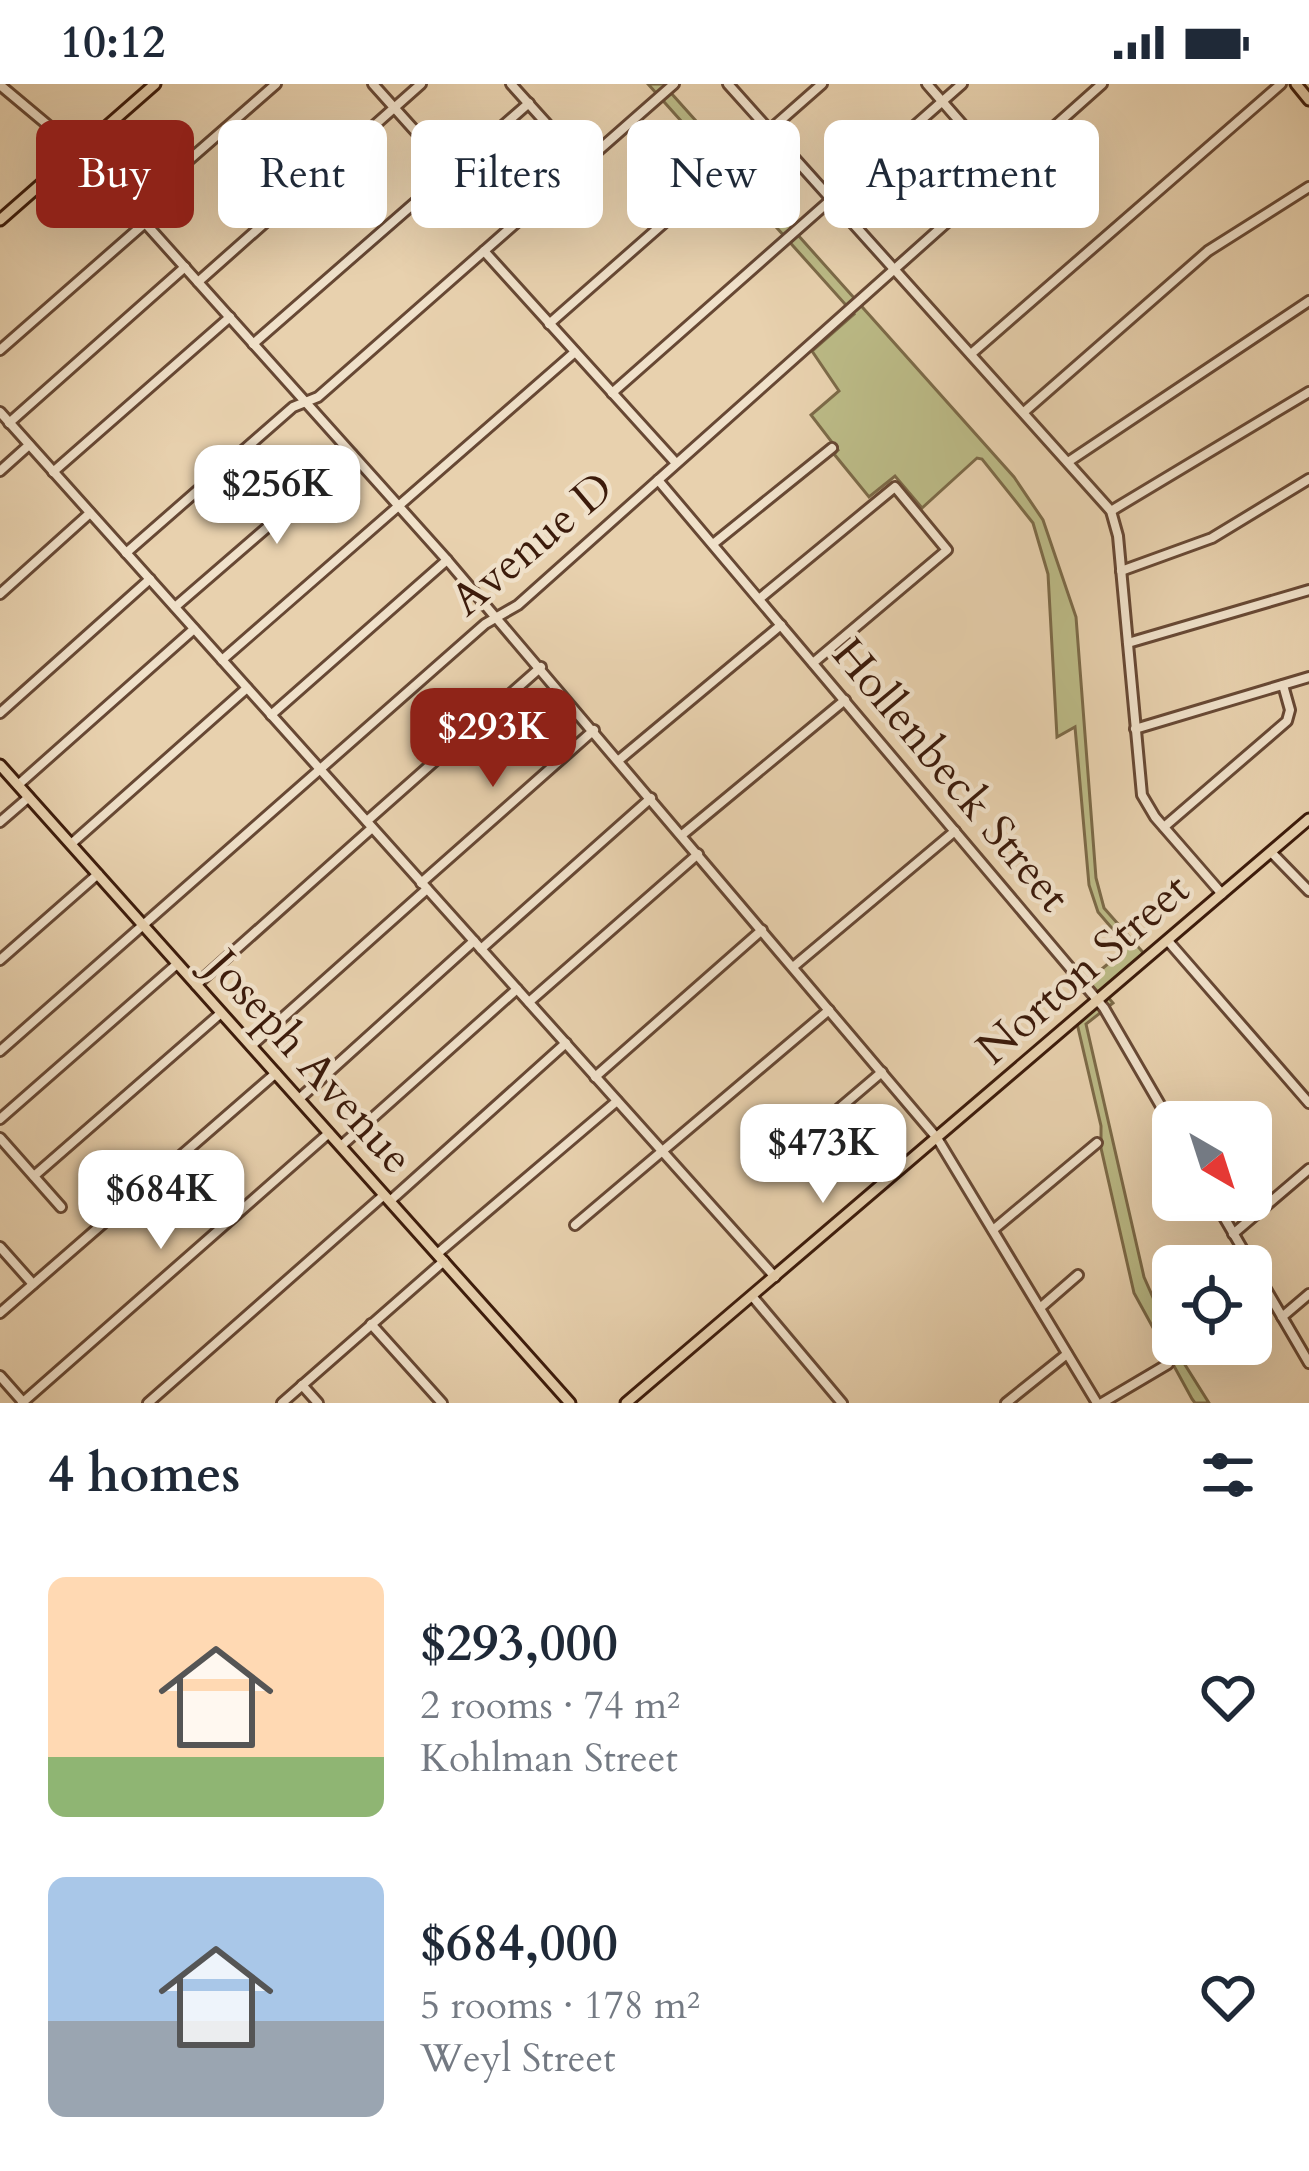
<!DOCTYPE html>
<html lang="en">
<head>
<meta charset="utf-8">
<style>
  body { margin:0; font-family:Cardo,serif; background:#f2f2f3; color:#1f2937; height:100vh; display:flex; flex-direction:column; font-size:45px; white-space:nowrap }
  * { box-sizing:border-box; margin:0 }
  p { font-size:39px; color:#747a83 }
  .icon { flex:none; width:66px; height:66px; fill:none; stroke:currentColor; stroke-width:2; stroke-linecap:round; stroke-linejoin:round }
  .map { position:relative; height:1319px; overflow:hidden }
  .details { display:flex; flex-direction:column; background:#fff; flex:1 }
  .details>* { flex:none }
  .banner { position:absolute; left:36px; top:36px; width:1239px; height:108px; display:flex; gap:24px }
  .needle { width:78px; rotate:141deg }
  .fabs { position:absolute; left:1152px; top:1017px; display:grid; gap:24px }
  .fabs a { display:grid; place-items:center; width:120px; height:120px; border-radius:18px; background:#fff; box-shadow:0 12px 48px #0002; font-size:60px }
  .price { position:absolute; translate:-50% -102px; padding:0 27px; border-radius:24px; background:#fff; color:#222; font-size:39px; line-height:78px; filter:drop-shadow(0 3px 6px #0008) }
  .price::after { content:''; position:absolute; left:50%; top:72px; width:36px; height:27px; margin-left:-18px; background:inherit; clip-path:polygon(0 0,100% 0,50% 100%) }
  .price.selected { background:#8f2418; color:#fff }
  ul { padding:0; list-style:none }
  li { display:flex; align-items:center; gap:36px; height:300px; padding:0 48px }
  li span { display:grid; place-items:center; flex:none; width:336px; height:240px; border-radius:18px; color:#555 }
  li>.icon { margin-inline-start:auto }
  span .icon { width:144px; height:144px; fill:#fffc; stroke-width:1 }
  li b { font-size:51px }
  h2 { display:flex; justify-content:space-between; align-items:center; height:144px; padding:0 48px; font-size:51px }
  .chip { padding:0 42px; border-radius:18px; background:#fff; box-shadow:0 12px 48px #0002; font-size:42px; line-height:108px }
  .chip.selected { background:#8f2418; color:#fff }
  .status { display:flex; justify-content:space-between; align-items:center; height:84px; padding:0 60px; background:#fff; direction:ltr }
  .status svg { height:33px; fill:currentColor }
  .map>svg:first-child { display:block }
  .green { fill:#bbba86; stroke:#7c6a48; stroke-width:3 }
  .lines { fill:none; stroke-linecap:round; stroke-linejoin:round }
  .minor-casing { stroke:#674834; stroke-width:14 }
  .major-casing { stroke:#3c1b0b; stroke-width:15 }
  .minor { stroke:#f0e1ca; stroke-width:8 }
  .major { stroke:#e8d1ae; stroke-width:9 }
  .labels { text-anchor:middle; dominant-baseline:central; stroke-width:9; stroke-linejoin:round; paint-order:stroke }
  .street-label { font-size:45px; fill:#3c1b0b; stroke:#f0e1ca }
</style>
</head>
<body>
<div class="status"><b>10:12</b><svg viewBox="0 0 49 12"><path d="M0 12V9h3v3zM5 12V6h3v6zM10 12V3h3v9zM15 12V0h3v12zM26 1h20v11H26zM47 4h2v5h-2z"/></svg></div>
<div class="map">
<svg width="1309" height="1319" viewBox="0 0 1309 1319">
  <rect width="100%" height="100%" fill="#e8d1ae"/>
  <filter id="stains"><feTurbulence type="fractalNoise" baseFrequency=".00167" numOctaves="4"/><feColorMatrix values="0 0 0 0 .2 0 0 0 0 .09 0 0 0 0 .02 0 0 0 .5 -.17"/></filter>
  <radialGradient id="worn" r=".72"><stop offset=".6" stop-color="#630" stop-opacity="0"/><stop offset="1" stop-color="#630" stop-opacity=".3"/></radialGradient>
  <polygon class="green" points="648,0 663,0 1014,393 1043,436 1076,533 1096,794 1104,824 1148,874 1106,911 1113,919 1086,940 1144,1193 1177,1268 1209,1319 1195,1319 1192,1315 1134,1209 1101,1064 1101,1042 1076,935 1097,916 1084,900 1128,863 1098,828 1089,801 1075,643 1057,653 1048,490 1033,439 982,375 977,374 922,424 895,392 869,413 834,370 838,366 811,331 839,307 812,267 854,230"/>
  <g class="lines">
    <defs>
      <g id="minor">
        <polyline points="373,0 451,87"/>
        <polyline points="511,0 583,80"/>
        <polyline points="728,0 1111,427 1118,452 1142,711 1155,733 1222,810"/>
        <polyline points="927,0 1003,87"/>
        <polyline points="0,1 86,73 447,476 937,1054 1097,1319"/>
        <polyline points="133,125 276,0"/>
        <polyline points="484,167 675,378"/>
        <polyline points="198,198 421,0"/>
        <polyline points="549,240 822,0"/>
        <polyline points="253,260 529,19"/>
        <polyline points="0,266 145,139"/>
        <polyline points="971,270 1281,0"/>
        <polyline points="612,309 962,0"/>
        <polyline points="0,328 775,1193"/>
        <polyline points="1024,328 1208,167 1309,103"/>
        <polyline points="9,339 185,183"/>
        <polyline points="1068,378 1309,217"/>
        <polyline points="0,387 29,361"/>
        <polyline points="53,388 230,233"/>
        <polyline points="658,396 1104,924 1173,1043"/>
        <polyline points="1111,427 1309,308"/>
        <polyline points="713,460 832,364"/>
        <polyline points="126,469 293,323 318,313 674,0"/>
        <polyline points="1121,487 1212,454 1309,395"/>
        <polyline points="0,510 90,429"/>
        <polyline points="759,515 895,403 947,466 813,579"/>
        <polyline points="175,523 352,370"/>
        <polyline points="1128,559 1309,506"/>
        <polyline points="222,576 575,268"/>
        <polyline points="0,629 150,495"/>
        <polyline points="271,631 447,476"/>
        <polyline points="1135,645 1309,593"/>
        <polyline points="619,676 781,541"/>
        <polyline points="18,701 194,545"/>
        <polyline points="367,737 541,583"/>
        <polyline points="0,738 29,713"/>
        <polyline points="1164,743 1287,637 1290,626 1283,601"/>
        <polyline points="682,751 845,616"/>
        <polyline points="71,760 247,604"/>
        <polyline points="1271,768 1309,807"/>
        <polyline points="421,799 594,646"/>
        <polyline points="1168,857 1309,1019"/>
        <polyline points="481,865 651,714"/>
        <polyline points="0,876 98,790"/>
        <polyline points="793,883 955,747"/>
        <polyline points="196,901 372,744"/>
        <polyline points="529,918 698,770"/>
        <polyline points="251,962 427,805"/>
        <polyline points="0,967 485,540 518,521 1102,0"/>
        <polyline points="595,993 762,846"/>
        <polyline points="299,1015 474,857"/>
        <polyline points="0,1035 177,880"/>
        <polyline points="0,1054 61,1123"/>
        <polyline points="341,1062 517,905"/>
        <polyline points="794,1063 882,988"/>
        <polyline points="34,1092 221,929"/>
        <polyline points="1214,1116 1309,1279"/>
        <polyline points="390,1117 566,959"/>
        <polyline points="575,1141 829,926"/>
        <polyline points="993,1146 1097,1059"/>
        <polyline points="1233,1150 1309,1085"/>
        <polyline points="0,1163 33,1200"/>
        <polyline points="437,1170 617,1017"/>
        <polyline points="752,1212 842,1319"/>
        <polyline points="1040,1224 1078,1191"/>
        <polyline points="0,1229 276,989"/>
        <polyline points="1282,1233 1309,1210"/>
        <polyline points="371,1240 442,1319"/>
        <polyline points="0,1292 23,1318"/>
        <polyline points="302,1301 318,1319"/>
        <polyline points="22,1319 329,1049"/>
        <polyline points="148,1319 384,1111"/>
        <polyline points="282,1319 444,1177"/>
        <polyline points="1006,1319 1067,1270"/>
        <polyline points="1102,1319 1168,1280"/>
      </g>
      <g id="major">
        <polyline points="1296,0 1309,16"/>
        <polyline points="0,136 155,0"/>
        <polyline points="0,681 570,1319"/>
        <polyline points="626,1319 1309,735"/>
      </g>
    </defs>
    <use href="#minor" class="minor-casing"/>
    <use href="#major" class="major-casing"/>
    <use href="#minor" class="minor"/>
    <use href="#major" class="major"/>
  </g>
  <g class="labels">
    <g class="street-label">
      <text transform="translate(532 460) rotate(-40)">Avenue D</text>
      <text transform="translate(951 691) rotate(50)">Hollenbeck Street</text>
      <text transform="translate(1083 885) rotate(-41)">Norton Street</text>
      <text transform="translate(310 978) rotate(48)">Joseph Avenue</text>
    </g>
  </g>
  <rect width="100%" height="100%" filter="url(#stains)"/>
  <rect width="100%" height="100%" fill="url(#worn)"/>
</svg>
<div class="fabs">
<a><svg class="needle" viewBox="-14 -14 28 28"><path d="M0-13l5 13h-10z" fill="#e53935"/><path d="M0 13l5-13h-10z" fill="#747a83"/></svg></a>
<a><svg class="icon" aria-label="locate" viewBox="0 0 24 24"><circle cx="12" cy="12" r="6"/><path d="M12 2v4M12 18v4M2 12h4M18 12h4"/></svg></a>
</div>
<b class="price" style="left:277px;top:463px">$256K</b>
<b class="price selected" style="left:493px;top:706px">$293K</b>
<b class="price" style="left:823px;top:1122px">$473K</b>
<b class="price" style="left:161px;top:1168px">$684K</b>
<div class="banner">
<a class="chip selected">Buy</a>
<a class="chip">Rent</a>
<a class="chip">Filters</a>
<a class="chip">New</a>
<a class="chip">Apartment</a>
</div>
</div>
<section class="details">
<h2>4 homes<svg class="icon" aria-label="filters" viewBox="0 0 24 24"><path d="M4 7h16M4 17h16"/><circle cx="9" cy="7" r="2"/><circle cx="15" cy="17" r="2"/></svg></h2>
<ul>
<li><span style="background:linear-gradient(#ffd9b3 75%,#8fb573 0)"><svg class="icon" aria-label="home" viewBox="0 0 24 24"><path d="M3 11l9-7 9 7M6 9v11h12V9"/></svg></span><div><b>$293,000</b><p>2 rooms · 74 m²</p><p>Kohlman Street</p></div><svg class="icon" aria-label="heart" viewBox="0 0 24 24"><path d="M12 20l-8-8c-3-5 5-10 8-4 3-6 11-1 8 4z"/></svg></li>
<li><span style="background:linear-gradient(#a9c7e8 60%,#9aa5b1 0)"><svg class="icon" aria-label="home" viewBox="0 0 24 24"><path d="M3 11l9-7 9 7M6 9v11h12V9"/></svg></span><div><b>$684,000</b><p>5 rooms · 178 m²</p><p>Weyl Street</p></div><svg class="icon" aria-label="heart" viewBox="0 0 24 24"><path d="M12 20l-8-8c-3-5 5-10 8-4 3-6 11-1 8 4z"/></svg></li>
</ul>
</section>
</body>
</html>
